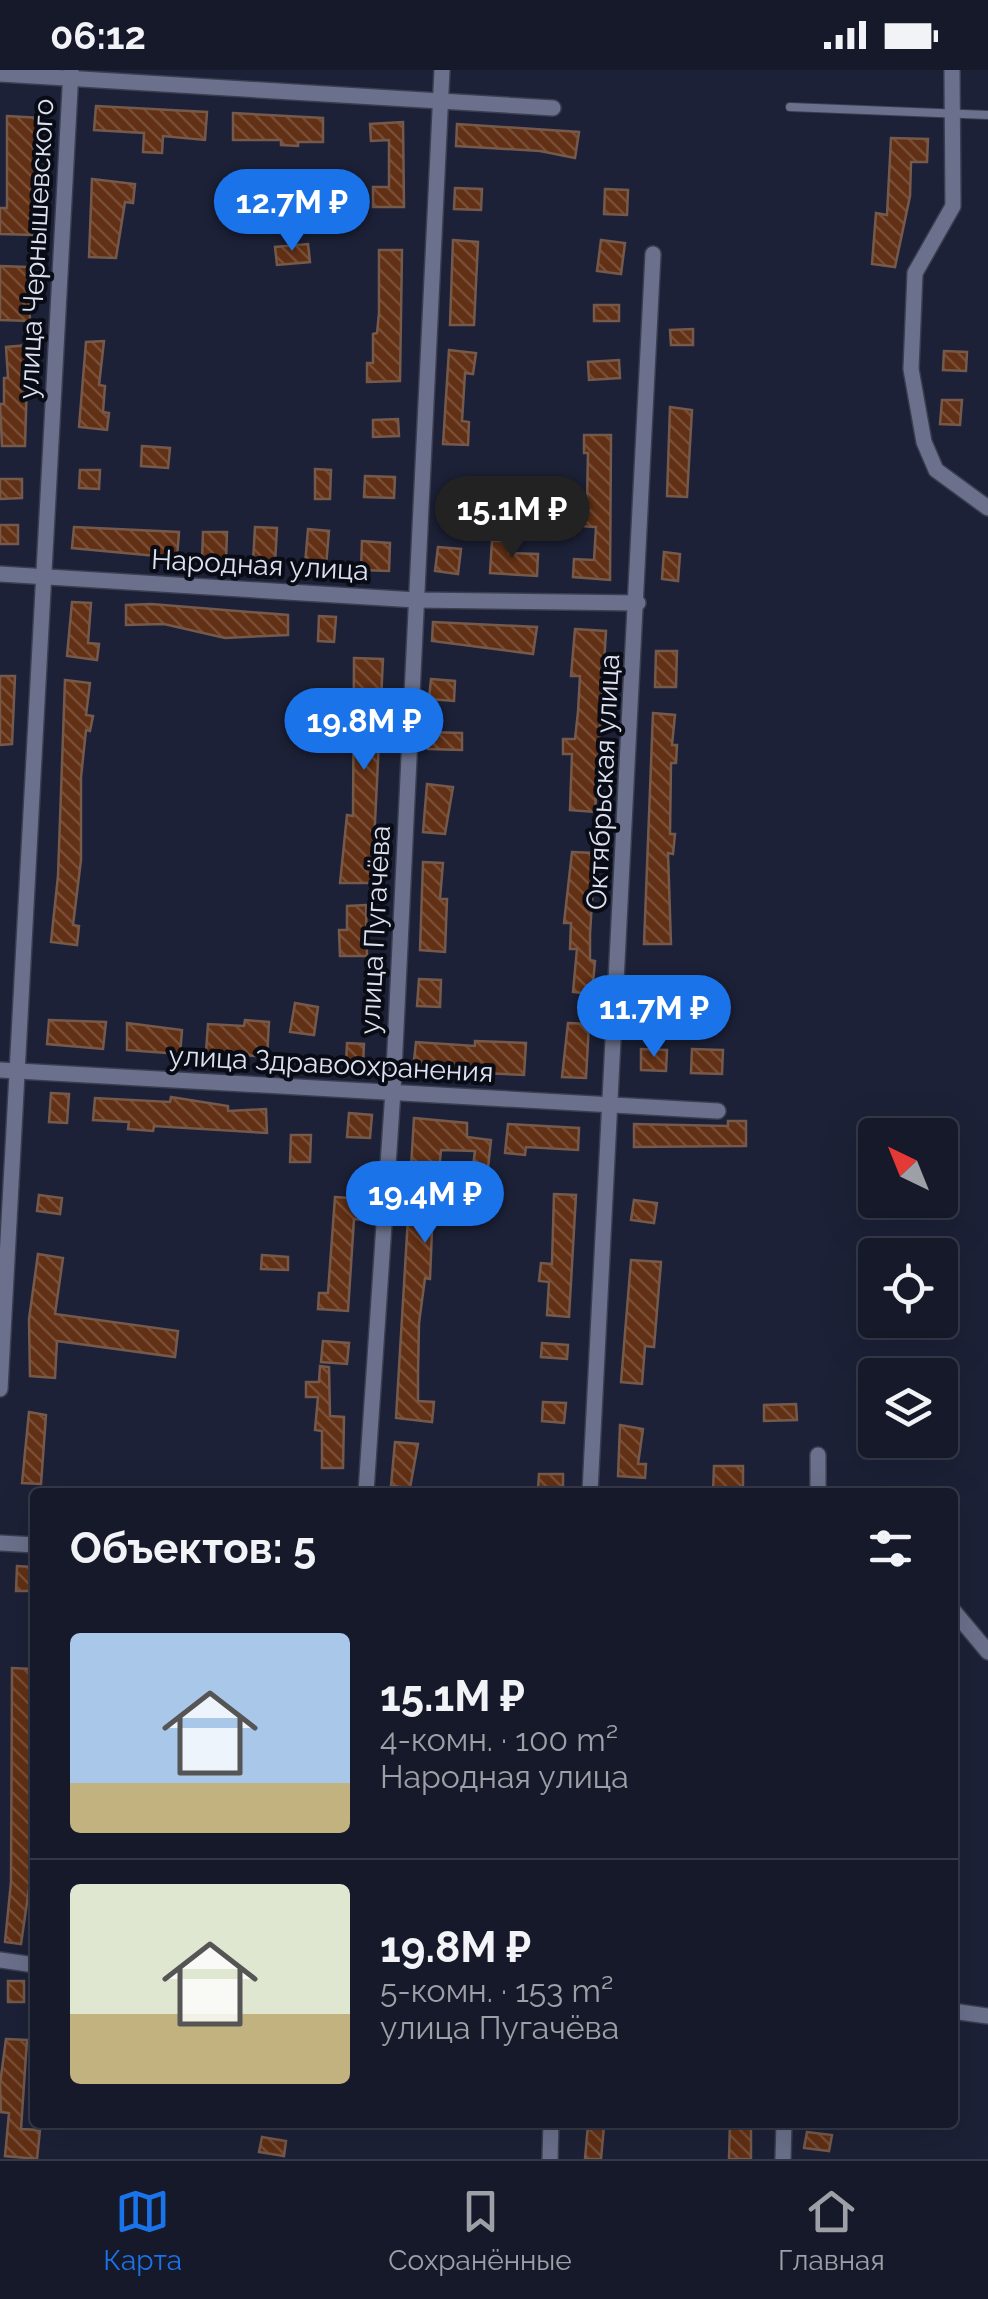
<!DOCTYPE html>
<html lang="ru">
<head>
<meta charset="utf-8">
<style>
  body { margin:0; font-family:Raleway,sans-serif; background:#232635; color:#f1f3f6; height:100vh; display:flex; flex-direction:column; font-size:38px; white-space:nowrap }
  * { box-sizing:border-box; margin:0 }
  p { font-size:32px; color:#9ea0a8 }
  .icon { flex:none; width:55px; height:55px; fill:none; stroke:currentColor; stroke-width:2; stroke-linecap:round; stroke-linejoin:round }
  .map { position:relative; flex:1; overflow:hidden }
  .side { position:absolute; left:30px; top:1418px; width:928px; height:640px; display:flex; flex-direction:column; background:#161929; border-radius:10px; box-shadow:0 10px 40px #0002,0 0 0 2px #353846 }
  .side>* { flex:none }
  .needle { width:65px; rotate:317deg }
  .tools { position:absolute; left:858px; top:1048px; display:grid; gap:20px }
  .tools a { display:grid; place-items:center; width:100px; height:100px; border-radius:10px; background:#161929; box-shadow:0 10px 40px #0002,0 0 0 2px #353846; font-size:50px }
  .price { position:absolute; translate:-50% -85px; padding:0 22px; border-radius:35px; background:#1a73e8; color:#fff; font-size:32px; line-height:65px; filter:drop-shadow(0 2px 5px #0008) }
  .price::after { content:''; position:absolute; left:50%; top:60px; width:30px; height:22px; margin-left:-15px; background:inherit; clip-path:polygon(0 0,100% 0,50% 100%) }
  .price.current { background:#222; color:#fff }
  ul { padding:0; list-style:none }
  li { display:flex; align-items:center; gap:30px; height:250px; padding:0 40px }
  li+li { border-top:2px solid #353846 }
  li span { display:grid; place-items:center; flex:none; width:280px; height:200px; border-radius:10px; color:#555 }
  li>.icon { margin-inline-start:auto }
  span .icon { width:120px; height:120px; fill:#fffc; stroke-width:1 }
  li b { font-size:42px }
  h2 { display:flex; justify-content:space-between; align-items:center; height:120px; padding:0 40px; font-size:42px }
  .status { display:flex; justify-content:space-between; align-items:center; height:70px; padding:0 50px; background:#161929; direction:ltr }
  .status svg { height:28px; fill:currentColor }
  .menu { display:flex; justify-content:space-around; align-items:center; height:140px; border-top:2px solid #353846; background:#161929; font-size:28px; color:#9ea0a8 }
  .menu a { display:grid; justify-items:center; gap:5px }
  .menu .current { color:#1a73e8 }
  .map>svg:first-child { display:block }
  .building { fill:url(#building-back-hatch); stroke:#755a4c; stroke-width:2.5 }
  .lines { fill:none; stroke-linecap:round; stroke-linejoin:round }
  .service-casing { stroke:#3a3e50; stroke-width:10 }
  .minor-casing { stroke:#3a3e50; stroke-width:18 }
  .service { stroke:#6b718c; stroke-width:8 }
  .minor { stroke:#6b718c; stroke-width:15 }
  .labels { text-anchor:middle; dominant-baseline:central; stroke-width:8; stroke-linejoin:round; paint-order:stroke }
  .street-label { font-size:28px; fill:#dde1f0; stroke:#090b15 }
</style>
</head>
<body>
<div class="status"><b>06:12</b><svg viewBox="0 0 49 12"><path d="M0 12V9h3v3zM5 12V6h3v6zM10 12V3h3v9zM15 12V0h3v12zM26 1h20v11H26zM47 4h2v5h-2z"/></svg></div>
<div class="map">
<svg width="988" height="2089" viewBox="0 0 988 2089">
  <defs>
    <pattern id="building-back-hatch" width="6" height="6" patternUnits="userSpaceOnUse" patternTransform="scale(2.5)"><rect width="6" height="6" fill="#623014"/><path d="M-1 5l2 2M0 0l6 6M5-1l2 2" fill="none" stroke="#784e36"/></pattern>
  </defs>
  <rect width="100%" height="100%" fill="#1d2137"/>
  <g class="building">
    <polygon points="96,36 207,42 205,70 163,66 162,83 143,82 144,63 94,60"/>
    <polygon points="233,43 323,48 323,72 298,72 298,76 281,75 281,70 233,70"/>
    <polygon points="7,46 41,48 34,165 0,164 0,138 7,138"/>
    <polygon points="403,52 404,137 373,137 373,117 389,117 389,70 371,71 370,54"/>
    <polygon points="457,54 579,62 575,88 540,81 456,76"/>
    <polygon points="891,68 928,69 927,92 911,92 910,126 895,197 872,194 876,143 887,145"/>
    <polygon points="92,109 135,114 133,133 125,132 116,188 89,187"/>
    <polygon points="455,118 482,119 481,140 454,139"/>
    <polygon points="605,119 628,120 627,145 604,144"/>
    <polygon points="453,170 478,172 474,255 450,255"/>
    <polygon points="601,170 625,173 621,204 597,201"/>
    <polygon points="308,174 310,192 277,195 275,177"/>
    <polygon points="379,180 402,180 400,311 367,312 367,293 373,293 373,264 377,263 379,243"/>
    <polygon points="0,196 28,197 30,251 0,250"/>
    <rect x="594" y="235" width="25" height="16"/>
    <polygon points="693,259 693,275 671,275 670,260"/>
    <polygon points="104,271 99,315 105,316 103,342 109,343 107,360 79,357 86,272"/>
    <polygon points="28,275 25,376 2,376 0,334 4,334 4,308 8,308 6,277"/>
    <polygon points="449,280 476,283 473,304 465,303 462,351 469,352 468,375 443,374"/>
    <polygon points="944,281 967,282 966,301 943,300"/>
    <polygon points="619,290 620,308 589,310 588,292"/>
    <polygon points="942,330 962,330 960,355 940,354"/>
    <polygon points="670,337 692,340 687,427 667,426"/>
    <polygon points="398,349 399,366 373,367 373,350"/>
    <polygon points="584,365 611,365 610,510 573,507 574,489 594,490 596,457 579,456 580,433 587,433 588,383 584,383"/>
    <polygon points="142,376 170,378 168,398 141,396"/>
    <polygon points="315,399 331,400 330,429 315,429"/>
    <polygon points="80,400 100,400 99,419 79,418"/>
    <polygon points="365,406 395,407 394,428 364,427"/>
    <polygon points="0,409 22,409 22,428 0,429"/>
    <polygon points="442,423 464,424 461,452 439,450"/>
    <rect x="0" y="455" width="18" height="19"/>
    <polygon points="74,457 179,462 177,488 72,478"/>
    <polygon points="255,457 277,458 275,493 253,492"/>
    <polygon points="308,459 329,461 326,496 305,495"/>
    <polygon points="203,462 227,462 226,491 202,490"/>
    <polygon points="362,471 390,473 389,501 361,500"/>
    <polygon points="492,471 509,471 509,483 538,484 537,506 490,503"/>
    <polygon points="438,477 461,479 458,504 435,501"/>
    <polygon points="664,482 680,484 678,511 662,509"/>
    <polygon points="72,532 91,533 88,573 99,574 97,590 67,586"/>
    <polygon points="151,534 288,545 288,565 225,568 164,554 126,555 126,535"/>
    <polygon points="319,546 336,547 334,572 318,571"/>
    <polygon points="433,552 537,557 533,584 432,571"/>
    <polygon points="575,559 606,561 595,742 570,740 572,684 563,684 563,669 575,669 578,642 580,606 571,606"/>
    <polygon points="656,581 677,581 676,617 655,617"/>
    <polygon points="354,588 383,589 372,813 340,813 347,745 353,746"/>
    <polygon points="0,606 15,606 12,674 0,675"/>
    <polygon points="431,609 455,611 454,631 429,629"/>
    <polygon points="65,610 90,613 86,645 93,646 90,661 86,660 81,707 81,790 73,855 79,856 77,875 51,872 58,806"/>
    <polygon points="653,643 675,645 672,675 677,675 676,693 671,693 670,764 675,764 673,784 668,783 671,874 644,874"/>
    <polygon points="428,662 462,663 462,680 428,679"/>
    <polygon points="427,714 453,717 445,764 423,762"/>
    <polygon points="572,782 595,783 590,864 590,890 595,891 592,924 573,922 577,879 570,879 571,853 564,853"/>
    <polygon points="423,792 443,793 440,829 447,829 445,882 420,880"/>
    <polygon points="366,835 367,886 340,886 339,860 347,860 347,836"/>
    <polygon points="419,909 441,910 440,937 417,936"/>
    <polygon points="295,933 318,937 314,965 290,962"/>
    <polygon points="49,950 106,952 103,979 47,974"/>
    <polygon points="245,950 269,952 267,987 206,982 208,954 244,956"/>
    <polygon points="127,953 182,960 180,984 127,980"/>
    <polygon points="568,953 589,954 586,1008 562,1007"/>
    <polygon points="475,971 526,973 524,1005 413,1000 416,972 475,976"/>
    <polygon points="347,973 364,974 363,994 346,993"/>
    <polygon points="641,979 667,980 666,1001 641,1000"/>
    <polygon points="692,979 723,980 722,1004 691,1003"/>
    <polygon points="51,1023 69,1024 67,1053 49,1052"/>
    <polygon points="171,1027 228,1036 228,1041 266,1039 267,1063 154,1056 153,1061 128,1059 129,1052 93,1050 95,1028 170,1032"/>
    <polygon points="349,1043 372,1045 370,1068 347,1067"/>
    <polygon points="414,1048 467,1053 467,1067 491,1070 488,1098 473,1096 475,1081 441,1080 438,1111 434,1110 430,1209 425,1208 419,1253 418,1303 418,1331 434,1332 432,1352 396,1348"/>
    <polygon points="728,1051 746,1051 746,1076 634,1077 634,1054 728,1056"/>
    <polygon points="508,1054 579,1058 578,1080 526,1077 525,1085 505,1083"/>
    <polygon points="291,1065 311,1065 310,1092 290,1092"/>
    <polygon points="554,1124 576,1125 569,1247 547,1245 549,1212 539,1211 541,1193 552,1194"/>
    <polygon points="39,1125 62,1128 60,1144 37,1141"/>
    <polygon points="335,1127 364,1129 362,1150 354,1149 348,1241 318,1239 319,1223 328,1223"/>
    <polygon points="634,1130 657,1133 654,1153 631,1150"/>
    <polygon points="38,1184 63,1188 55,1244 178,1261 175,1287 57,1271 55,1308 30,1306 29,1249"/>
    <polygon points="262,1185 288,1187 288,1200 261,1199"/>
    <polygon points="631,1190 661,1192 654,1277 645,1276 642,1314 621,1312"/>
    <polygon points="323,1271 349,1273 347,1294 321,1292"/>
    <polygon points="542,1273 568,1275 567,1289 541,1287"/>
    <polygon points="320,1296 329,1297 330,1346 344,1347 343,1398 322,1398 322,1361 315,1360 318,1327 306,1327 306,1312 319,1312"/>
    <polygon points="543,1332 566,1333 564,1353 542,1351"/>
    <polygon points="796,1334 797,1350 764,1351 764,1335"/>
    <polygon points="29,1342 46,1345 41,1414 22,1413"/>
    <polygon points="620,1355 643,1359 638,1394 646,1394 645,1408 618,1406"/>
    <polygon points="395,1372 418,1374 410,1418 391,1416"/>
    <polygon points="714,1396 743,1396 743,1422 713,1422"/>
    <polygon points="539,1404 563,1404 563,1419 538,1419"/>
    <polygon points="17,1496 31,1497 30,1521 16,1521"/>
    <polygon points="12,1598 32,1599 31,1623 35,1624 32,1798 21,1874 5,1872 11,1812"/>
    <rect x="8" y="1911" width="16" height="21"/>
    <polygon points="6,1969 27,1970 21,2059 40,2060 37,2089 5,2086 9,2043 1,2042 0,2014"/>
    <polygon points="730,2052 751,2052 751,2089 729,2089"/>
    <polygon points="588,2055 604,2056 601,2089 585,2089"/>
    <polygon points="807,2062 832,2065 829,2081 804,2078"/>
    <polygon points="262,2067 286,2071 284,2086 259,2082"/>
  </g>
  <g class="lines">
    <defs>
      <polyline id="service" points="790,37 988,45"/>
      <g id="minor">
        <polyline points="952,0 953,136 915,203 911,299 924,372 936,400 988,438"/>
        <polyline points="0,4 553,38"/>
        <polyline points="0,504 416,530 638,533"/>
        <polyline points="0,1000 718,1041"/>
        <polyline points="0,1319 71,0"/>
        <polyline points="818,1385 818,1422"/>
        <polyline points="366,1422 393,1021 442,0"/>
        <polyline points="590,1422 653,184"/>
        <polyline points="0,1473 35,1475"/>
        <polyline points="952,1539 988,1582"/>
        <polyline points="0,1890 35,1895"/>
        <polyline points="952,1941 988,1946"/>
        <polyline points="550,2089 551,2052"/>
        <polyline points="783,2089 784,2052"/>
      </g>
    </defs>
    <use href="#service" class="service-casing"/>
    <use href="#minor" class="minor-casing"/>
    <use href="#service" class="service"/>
    <use href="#minor" class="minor"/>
  </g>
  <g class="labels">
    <g class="street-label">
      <text transform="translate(36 179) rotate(-87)">улица Чернышевского</text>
      <text transform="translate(260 495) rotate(3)">Народная улица</text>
      <text transform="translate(603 712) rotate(-87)">Октябрьская улица</text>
      <text transform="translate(375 860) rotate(-87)">улица Пугачёва</text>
      <text transform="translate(331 994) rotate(3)">улица Здравоохранения</text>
    </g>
  </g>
</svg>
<div class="tools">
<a><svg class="needle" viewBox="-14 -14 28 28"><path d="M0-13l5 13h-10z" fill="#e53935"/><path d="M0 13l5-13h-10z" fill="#9ea0a8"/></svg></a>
<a><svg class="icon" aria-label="locate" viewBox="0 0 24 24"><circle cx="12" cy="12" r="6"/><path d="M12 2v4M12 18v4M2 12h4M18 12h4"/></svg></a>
<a><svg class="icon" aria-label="layers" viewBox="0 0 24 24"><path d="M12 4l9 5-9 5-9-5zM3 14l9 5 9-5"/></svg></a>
</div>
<b class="price" style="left:292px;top:184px">12.7M ₽</b>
<b class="price current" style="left:512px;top:491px">15.1M ₽</b>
<b class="price" style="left:364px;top:703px">19.8M ₽</b>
<b class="price" style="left:654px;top:990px">11.7M ₽</b>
<b class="price" style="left:425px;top:1176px">19.4M ₽</b>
<section class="side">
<h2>Объектов: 5<svg class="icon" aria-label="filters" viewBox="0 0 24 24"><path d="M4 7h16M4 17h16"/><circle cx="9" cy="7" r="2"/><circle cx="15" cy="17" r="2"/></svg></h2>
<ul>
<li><span style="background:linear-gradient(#a9c7e8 75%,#c2b280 0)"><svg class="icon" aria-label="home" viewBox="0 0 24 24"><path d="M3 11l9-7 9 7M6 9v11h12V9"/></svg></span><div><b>15.1M ₽</b><p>4-комн. · 100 m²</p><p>Народная улица</p></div></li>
<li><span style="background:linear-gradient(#dfe7d0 65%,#c2b280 0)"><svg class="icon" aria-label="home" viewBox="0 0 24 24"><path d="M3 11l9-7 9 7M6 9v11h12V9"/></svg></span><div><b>19.8M ₽</b><p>5-комн. · 153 m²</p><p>улица Пугачёва</p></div></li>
</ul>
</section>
</div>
<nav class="menu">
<a class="current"><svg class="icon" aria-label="map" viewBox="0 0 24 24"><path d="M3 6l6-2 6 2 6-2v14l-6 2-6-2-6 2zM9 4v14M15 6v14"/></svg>Карта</a>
<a><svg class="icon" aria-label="saved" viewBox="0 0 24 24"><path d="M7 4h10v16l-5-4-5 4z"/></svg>Сохранённые</a>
<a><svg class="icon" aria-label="home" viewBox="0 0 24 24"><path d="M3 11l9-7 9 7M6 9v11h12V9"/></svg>Главная</a>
</nav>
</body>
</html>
